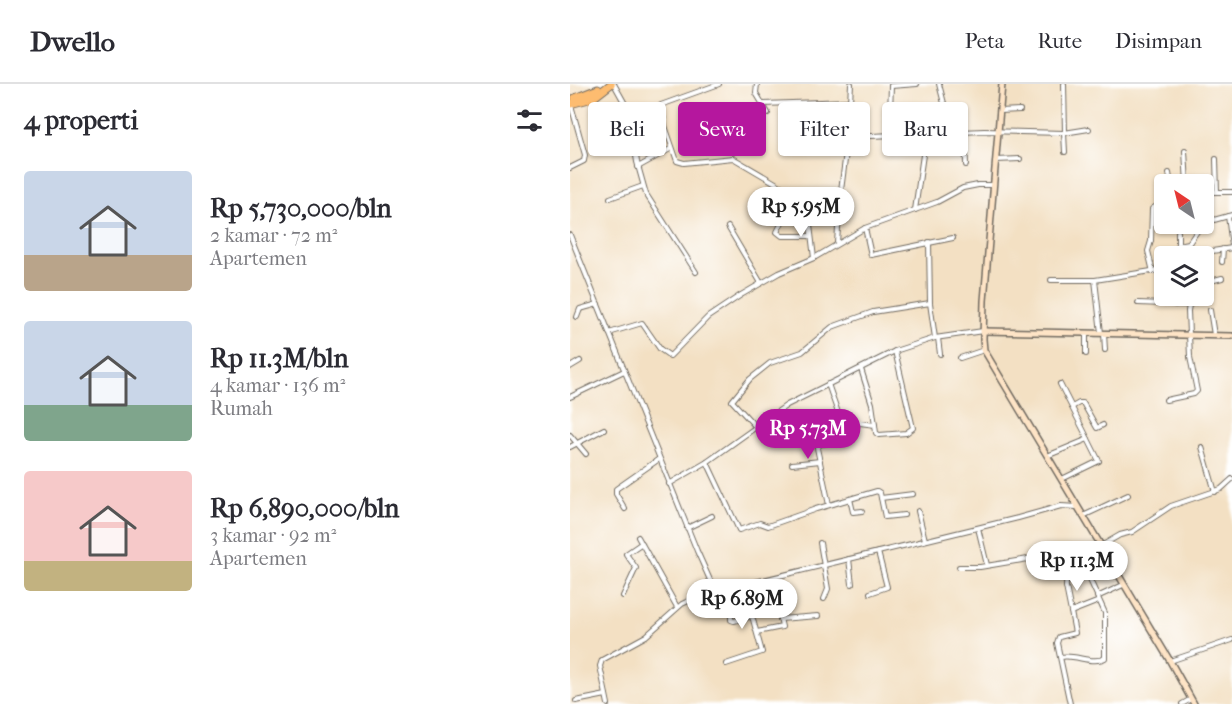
<!DOCTYPE html>
<html lang="id">
<head>
<meta charset="utf-8">
<style>
  body { margin:0; font-family:"IM FELL French Canon",serif; background:#f7f7f7; color:#2b2b33; height:100vh; display:flex; flex-direction:column; font-size:22px; white-space:nowrap }
  * { box-sizing:border-box; margin:0 }
  p { font-size:20px; color:#7c7c81 }
  .icon { flex:none; width:33px; height:33px; fill:none; stroke:currentColor; stroke-width:2; stroke-linecap:round; stroke-linejoin:round }
  .map { position:relative; flex:1; overflow:hidden }
  .details { display:flex; flex-direction:column; background:#fff; width:570px }
  .details>* { flex:none }
  .guide { position:absolute; left:18px; top:18px; width:554px; height:54px; display:flex; gap:12px }
  .needle { width:39px; rotate:325deg }
  .buttons { position:absolute; left:584px; top:90px; display:grid; gap:12px }
  .buttons a { display:grid; place-items:center; width:60px; height:60px; border-radius:6px; background:#fff; box-shadow:0 2px 4px #0004; font-size:30px }
  .price { position:absolute; translate:-50% -51px; padding:0 14px; border-radius:21px; background:#fff; color:#222; font-size:20px; line-height:39px; filter:drop-shadow(0 2px 3px #0008) }
  .price::after { content:''; position:absolute; left:50%; top:36px; width:18px; height:14px; margin-left:-9px; background:inherit; clip-path:polygon(0 0,100% 0,50% 100%) }
  .price.active { background:#b5179e; color:#fff }
  ul { padding:0; list-style:none }
  li { display:flex; align-items:center; gap:18px; height:150px; padding:0 24px }
  li span { display:grid; place-items:center; flex:none; width:168px; height:120px; border-radius:6px; color:#555 }
  li>.icon { margin-inline-start:auto }
  span .icon { width:72px; height:72px; fill:#fffc; stroke-width:1 }
  li b { font-size:26px }
  h2 { display:flex; justify-content:space-between; align-items:center; height:72px; padding:0 24px; font-size:26px }
  .pill { padding:0 21px; border-radius:6px; background:#fff; box-shadow:0 2px 4px #0004; font-size:21px; line-height:54px }
  .pill.active { background:#b5179e; color:#fff }
  header { display:flex; align-items:center; gap:36px; box-sizing:border-box; height:84px; padding:0 30px; background:#fff; border-bottom:2px solid #e1e1e2 }
  header strong { font-size:28px }
  nav { display:flex; gap:33px; margin-inline-start:auto; font-size:21px }
  main { display:flex; flex:1; min-height:0 }
  .map>svg:first-child { display:block }
  .lines { fill:none; stroke-linecap:round; stroke-linejoin:round }
  .street-casing { stroke:#716a60; stroke-width:6 }
  .secondary-casing { stroke:#716a60; stroke-width:8 }
  .highway-casing { stroke:#716a60; stroke-width:9 }
  .street { stroke:#fff; stroke-width:4 }
  .secondary { stroke:#fee4c6; stroke-width:5 }
  .highway { stroke:#fdbc70; stroke-width:7 }
</style>
</head>
<body>
<header>
<strong>Dwello</strong>
<nav><a>Peta</a><a>Rute</a><a>Disimpan</a></nav>
</header>
<main>
<section class="details">
<h2>4 properti<svg class="icon" aria-label="filters" viewBox="0 0 24 24"><path d="M4 7h16M4 17h16"/><circle cx="9" cy="7" r="2"/><circle cx="15" cy="17" r="2"/></svg></h2>
<ul>
<li><span style="background:linear-gradient(#c9d6e8 70%,#b9a48a 0)"><svg class="icon" aria-label="home" viewBox="0 0 24 24"><path d="M3 11l9-7 9 7M6 9v11h12V9"/></svg></span><div><b>Rp 5,730,000/bln</b><p>2 kamar · 72 m²</p><p>Apartemen</p></div></li>
<li><span style="background:linear-gradient(#c9d6e8 70%,#7fa58c 0)"><svg class="icon" aria-label="home" viewBox="0 0 24 24"><path d="M3 11l9-7 9 7M6 9v11h12V9"/></svg></span><div><b>Rp 11.3M/bln</b><p>4 kamar · 136 m²</p><p>Rumah</p></div></li>
<li><span style="background:linear-gradient(#f6c9c9 75%,#c2b280 0)"><svg class="icon" aria-label="home" viewBox="0 0 24 24"><path d="M3 11l9-7 9 7M6 9v11h12V9"/></svg></span><div><b>Rp 6,890,000/bln</b><p>3 kamar · 92 m²</p><p>Apartemen</p></div></li>
</ul>
</section>
<div class="map">
<svg width="662" height="620" viewBox="0 0 662 620">
  <rect width="100%" height="100%" fill="#fff"/>
  <filter id="ink" filterUnits="userSpaceOnUse"><feTurbulence type="fractalNoise" baseFrequency=".0167" numOctaves="2"/><feDisplacementMap in="SourceGraphic" scale="12" xChannelSelector="R" yChannelSelector="G"/><feConvolveMatrix kernelMatrix="1 2 1 2 8 2 1 2 1" color-interpolation-filters="sRGB"/></filter>
  <filter id="wash" filterUnits="userSpaceOnUse"><feTurbulence type="fractalNoise" baseFrequency=".008" numOctaves="4" result="noise"/><feDisplacementMap in="SourceGraphic" scale="24" xChannelSelector="R" yChannelSelector="G"/><feGaussianBlur stdDeviation="1.35" result="paint"/><feColorMatrix in="noise" values="0 0 0 0 0 0 0 0 0 0 0 0 0 0 0 0 0 1.4 0 .05"/><feComposite in="paint" operator="in"/></filter>
  <g filter="url(#wash)">
    <rect width="100%" height="100%" fill="#f3e0c3"/>
  </g>
  <g filter="url(#ink)">
    <g class="lines">
      <defs>
        <g id="street">
          <polyline points="44,0 59,27 67,78 76,110 126,188"/>
          <polyline points="149,0 91,21 95,42 107,77 114,79 163,74 226,111 270,114"/>
          <polyline points="187,0 186,9 198,29"/>
          <polyline points="281,0 278,53 414,47 494,49 519,45"/>
          <polyline points="369,0 377,31 379,49"/>
          <polyline points="494,0 495,49"/>
          <polyline points="321,2 347,0"/>
          <polyline points="193,20 280,17"/>
          <polyline points="430,27 450,26"/>
          <polyline points="395,48 396,81"/>
          <polyline points="494,49 495,68"/>
          <polyline points="319,52 321,2"/>
          <polyline points="615,67 617,100"/>
          <polyline points="646,75 647,108"/>
          <polyline points="426,76 450,75"/>
          <polyline points="68,83 102,64"/>
          <polyline points="0,84 14,77 15,71 1,21"/>
          <polyline points="599,89 601,100"/>
          <polyline points="226,111 207,148 212,152 241,152"/>
          <polyline points="633,111 638,108 662,108"/>
          <polyline points="40,114 73,102"/>
          <polyline points="345,126 356,50"/>
          <polyline points="658,132 662,162"/>
          <polyline points="239,133 244,174"/>
          <polyline points="633,139 662,131"/>
          <polyline points="158,143 191,199"/>
          <polyline points="295,144 301,171 383,154"/>
          <polyline points="0,151 127,467 140,496 146,504 156,505 448,434 491,422 507,423"/>
          <polyline points="359,158 360,219"/>
          <polyline points="267,159 270,114 278,53"/>
          <polyline points="608,161 619,159 632,140"/>
          <polyline points="608,172 608,148"/>
          <polyline points="630,172 636,168 662,164"/>
          <polyline points="652,178 653,165"/>
          <polyline points="583,188 578,167 581,157 582,125 585,123 594,122"/>
          <polyline points="481,196 525,196"/>
          <polyline points="633,199 652,194"/>
          <polyline points="604,212 605,221"/>
          <polyline points="568,219 619,221"/>
          <polyline points="640,226 644,251"/>
          <polyline points="7,233 10,225 28,220"/>
          <polyline points="39,249 72,239 90,265 100,272 138,233 171,211 209,189 244,174 295,144 367,118 393,104 408,101 424,101"/>
          <polyline points="516,249 516,270"/>
          <polyline points="531,249 525,196 594,185"/>
          <polyline points="534,249 535,266"/>
          <polyline points="368,254 370,270"/>
          <polyline points="390,274 414,266"/>
          <polyline points="0,283 10,277"/>
          <polyline points="291,285 302,320 305,341"/>
          <polyline points="258,300 273,343 274,355 271,357 251,360 247,364 259,421"/>
          <polyline points="0,313 54,287"/>
          <polyline points="596,316 624,310 627,307 620,273 618,227 619,221 626,218 627,212"/>
          <polyline points="502,323 509,319 513,319 527,344 533,341"/>
          <polyline points="185,342 162,317 180,295 200,279 232,268 262,243 303,228 360,219 365,254"/>
          <polyline points="273,343 290,339 305,341 306,349 309,351 336,349 343,344 325,267"/>
          <polyline points="0,351 16,370"/>
          <polyline points="0,363 34,345"/>
          <polyline points="632,363 645,408"/>
          <polyline points="477,372 518,355 490,300"/>
          <polyline points="137,378 169,446 190,439 198,442 246,425 307,407 310,409 315,433 334,431"/>
          <polyline points="222,380 250,377"/>
          <polyline points="492,395 529,377 518,355"/>
          <polyline points="99,400 137,378 217,321 325,267 365,254 413,247"/>
          <polyline points="311,414 343,410"/>
          <polyline points="280,415 283,428 292,427"/>
          <polyline points="55,425 46,410 46,405 89,375"/>
          <polyline points="348,427 355,456"/>
          <polyline points="513,432 558,411"/>
          <polyline points="117,444 142,432"/>
          <polyline points="408,444 417,481"/>
          <polyline points="68,453 107,523"/>
          <polyline points="250,459 258,505 254,515"/>
          <polyline points="531,462 550,451 562,448 601,422 651,405 662,395"/>
          <polyline points="279,475 282,500"/>
          <path d="M 389,483 L 410,483 L 458,475 L 466,481 L 502,483 L 516,487 L 535,529 L 535,574 C 523,581 505,570 491,573"/>
          <polyline points="497,483 496,503 501,528 529,517"/>
          <polyline points="156,505 168,527 188,523 200,517 194,496"/>
          <polyline points="300,509 317,503 308,468"/>
          <polyline points="53,512 66,484 56,470 72,459"/>
          <polyline points="527,513 553,501"/>
          <polyline points="204,517 216,516"/>
          <polyline points="210,535 248,532"/>
          <polyline points="187,548 212,543 206,517"/>
          <polyline points="600,577 662,556"/>
          <polyline points="156,580 192,568 182,532 164,537 161,536 161,531 165,523"/>
          <polyline points="6,617 36,611"/>
          <polyline points="38,620 30,582 32,576 76,552 112,520 146,504"/>
          <polyline points="500,620 487,559 489,553 505,549 501,528"/>
          <polyline points="612,620 621,615"/>
        </g>
        <g id="secondary">
          <polyline points="432,0 414,217 413,255 414,266 600,577 624,620"/>
          <polyline points="413,247 662,252"/>
        </g>
        <g id="highway">
          <polyline points="5,14 28,5"/>
          <polyline points="0,20 23,14 41,0"/>
        </g>
      </defs>
      <use href="#street" class="street-casing"/>
      <use href="#secondary" class="secondary-casing"/>
      <use href="#highway" class="highway-casing"/>
      <use href="#street" class="street"/>
      <use href="#secondary" class="secondary"/>
      <use href="#highway" class="highway"/>
    </g>
  </g>
</svg>
<div class="buttons">
<a><svg class="needle" viewBox="-14 -14 28 28"><path d="M0-13l5 13h-10z" fill="#e53935"/><path d="M0 13l5-13h-10z" fill="#7c7c81"/></svg></a>
<a><svg class="icon" aria-label="layers" viewBox="0 0 24 24"><path d="M12 4l9 5-9 5-9-5zM3 14l9 5 9-5"/></svg></a>
</div>
<b class="price" style="left:231px;top:154px">Rp 5.95M</b>
<b class="price active" style="left:238px;top:376px">Rp 5.73M</b>
<b class="price" style="left:507px;top:508px">Rp 11.3M</b>
<b class="price" style="left:172px;top:546px">Rp 6.89M</b>
<div class="guide">
<a class="pill">Beli</a>
<a class="pill active">Sewa</a>
<a class="pill">Filter</a>
<a class="pill">Baru</a>
</div>
</div>
</main>
</body>
</html>
